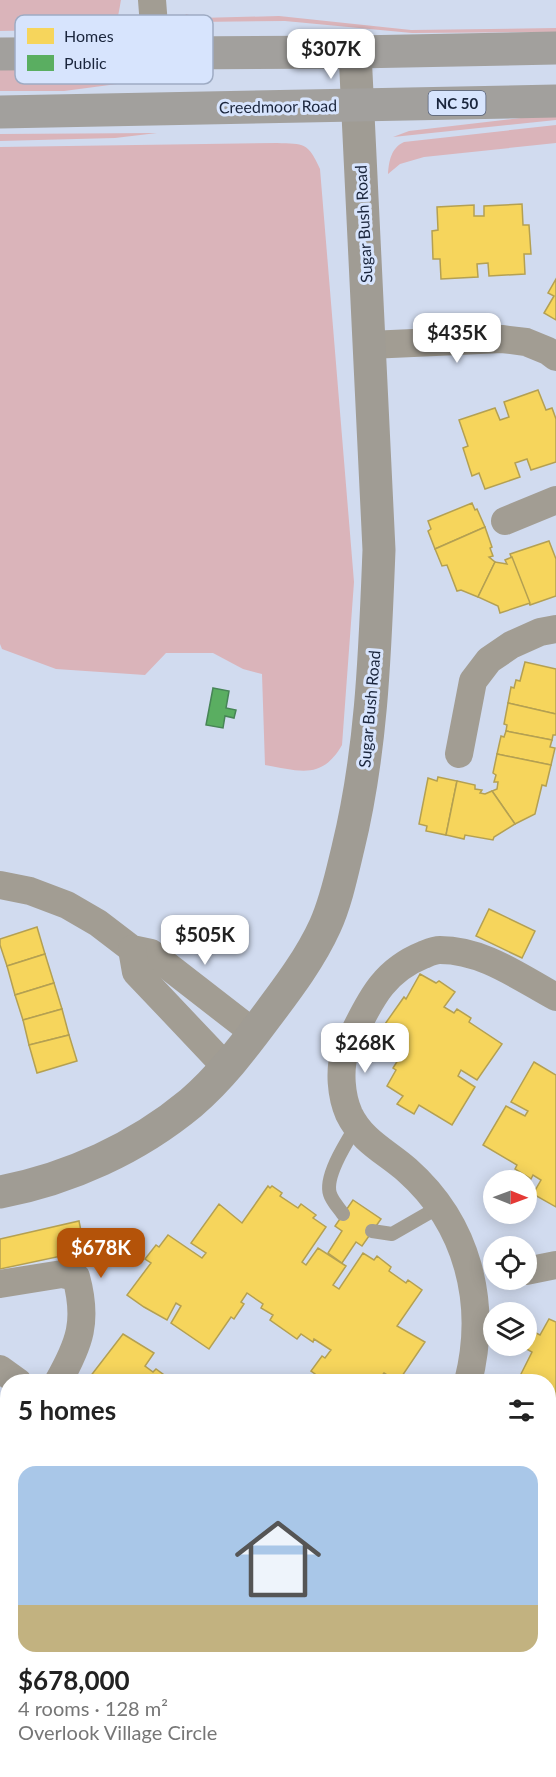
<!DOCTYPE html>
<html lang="en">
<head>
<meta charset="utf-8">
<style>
  body { margin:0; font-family:Lato,sans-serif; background:#f6f6f6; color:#222; height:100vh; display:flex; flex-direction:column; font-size:22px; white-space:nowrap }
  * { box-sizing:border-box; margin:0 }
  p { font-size:20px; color:#767676 }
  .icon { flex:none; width:33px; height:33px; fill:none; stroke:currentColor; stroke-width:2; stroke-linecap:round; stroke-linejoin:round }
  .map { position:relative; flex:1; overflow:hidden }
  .panel { position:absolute; left:0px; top:1374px; width:556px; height:404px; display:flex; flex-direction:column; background:#fff; border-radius:24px 24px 0 0; box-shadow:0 3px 15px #0003 }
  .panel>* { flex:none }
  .needle { width:39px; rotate:91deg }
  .controls { position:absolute; left:483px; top:1170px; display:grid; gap:12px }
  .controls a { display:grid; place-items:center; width:54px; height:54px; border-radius:50%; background:#fff; box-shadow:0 3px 15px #0003; font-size:30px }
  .price { position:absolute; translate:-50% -51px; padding:0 14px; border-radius:12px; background:#fff; color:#222; font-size:20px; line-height:39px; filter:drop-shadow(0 2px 3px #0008) }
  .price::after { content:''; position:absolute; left:50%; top:36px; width:18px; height:14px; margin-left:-9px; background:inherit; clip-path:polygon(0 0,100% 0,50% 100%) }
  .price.on { background:#b45309; color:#fff }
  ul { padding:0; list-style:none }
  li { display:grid; align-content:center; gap:12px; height:318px; padding:0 18px }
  li span { display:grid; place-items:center; height:186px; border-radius:18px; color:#555 }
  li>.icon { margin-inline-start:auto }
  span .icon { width:108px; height:108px; fill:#fffc; stroke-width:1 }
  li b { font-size:26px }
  h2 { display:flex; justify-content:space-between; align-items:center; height:72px; padding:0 18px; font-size:26px }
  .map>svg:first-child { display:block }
  .green { fill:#dab4ba }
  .homes { fill:#f6d55c; stroke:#b4a052; stroke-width:1.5 }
  .public { fill:#5aae61; stroke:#478556; stroke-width:1.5 }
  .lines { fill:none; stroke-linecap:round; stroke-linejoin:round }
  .lane { stroke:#a29d93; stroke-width:14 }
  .street { stroke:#a29d93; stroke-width:28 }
  .secondary { stroke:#a09c94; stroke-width:33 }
  .primary { stroke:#a2a09d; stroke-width:33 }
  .labels { text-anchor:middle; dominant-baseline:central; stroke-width:6; stroke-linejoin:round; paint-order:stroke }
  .shield { fill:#d7e4fd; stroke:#535e76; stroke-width:1.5 }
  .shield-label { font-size:15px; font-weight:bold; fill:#1a253c }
  .street-label { font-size:16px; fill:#1a253c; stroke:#d7e4fd }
  .key { fill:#d7e4fd; stroke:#9eabc3; stroke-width:1.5 }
  .key-label { font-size:16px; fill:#1a253c }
</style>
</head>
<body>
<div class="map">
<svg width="556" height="1777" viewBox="0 0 556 1777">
  <rect width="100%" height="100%" fill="#d1dbef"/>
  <g class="green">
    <polygon points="0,0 121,0 117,22 105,29 0,31"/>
    <polygon points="186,14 199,18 279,16 411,30 556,28 556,32 412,33 285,21 196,22 183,18"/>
    <polygon points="178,66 178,76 64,91 0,91 0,69"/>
    <polygon points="546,115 556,115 556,120 393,137 409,131"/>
    <path d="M 556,125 L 556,143 L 424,157 L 400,164 L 388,174 C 389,161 391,148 404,142 Z"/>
    <polygon points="157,133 115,138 0,141 0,134"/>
    <path d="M 277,143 C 304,144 308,142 320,169 L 354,582 L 342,745 C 322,780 300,771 265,765 L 262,674 L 243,669 L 213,653 L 166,653 L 145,675 L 56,669 L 2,649 L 0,644 L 0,147 Z"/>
  </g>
  <g class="homes">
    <polygon points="522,204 523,225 529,225 531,254 524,254 525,274 489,276 488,263 477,264 478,277 441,279 440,259 433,259 432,231 438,230 437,207 474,205 474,216 484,216 484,206"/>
    <polygon points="556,279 556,320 544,313 554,296 548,293"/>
    <polygon points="538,390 546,410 552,408 556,419 556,462 531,470 527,459 515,463 520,477 485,489 479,473 472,476 463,448 468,446 459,420 495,408 500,420 509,417 504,402"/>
    <polygon points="472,503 475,510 477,509 485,527 435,549 428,531 431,529 428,521"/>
    <polygon points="485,527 492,547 490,548 493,556 489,557 495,562 478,597 461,590 457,591 447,565 442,566 435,549"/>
    <polygon points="549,541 556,559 556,596 530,605 510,554"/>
    <polygon points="512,557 530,603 500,613 498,606 478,597 495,562 507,564 505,560"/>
    <polygon points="525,662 556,669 556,714 508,703 511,687 514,688 516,680 520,681"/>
    <polygon points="508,703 556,714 556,735 553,735 552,740 506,731 507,725 504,724"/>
    <polygon points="506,731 552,740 550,747 555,748 551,765 497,754 501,736 504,737"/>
    <polygon points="497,754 551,765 546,786 542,785 535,814 515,824 492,791 497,789 498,782 494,782 496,775 493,773"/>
    <polygon points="438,777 457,781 446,835 426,831 427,826 419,824 428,778 437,781"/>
    <polygon points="457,781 475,785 475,789 482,790 480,793 485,794 492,791 515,824 494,837 493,840 465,835 464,839 446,835"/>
    <polygon points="489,909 535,931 522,958 476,936"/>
    <polygon points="37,927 45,954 7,966 0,945 0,939"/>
    <polygon points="45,954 54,983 15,995 7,966"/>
    <polygon points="420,974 436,983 439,981 455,992 444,1007 454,1013 457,1009 471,1018 469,1022 502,1044 477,1080 461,1070 458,1076 475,1087 452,1125 419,1105 414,1114 397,1104 403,1096 387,1086 396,1070 393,1068 403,1052 405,1054 408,1050 398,1044 403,1035 385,1024 404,997 406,999"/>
    <polygon points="54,983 62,1009 23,1020 15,995"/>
    <polygon points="62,1009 69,1035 29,1045 23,1020"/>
    <polygon points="69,1035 77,1061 37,1073 29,1045"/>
    <polygon points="534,1062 556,1075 556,1207 533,1194 541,1180 533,1175 531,1179 515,1169 517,1165 483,1145 506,1106 525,1116 528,1111 511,1102"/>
    <polygon points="268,1186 270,1188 272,1186 282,1193 280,1196 298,1208 301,1204 316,1215 313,1218 326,1227 302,1262 306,1265 318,1248 346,1266 333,1285 339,1289 363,1253 374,1260 377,1256 391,1267 389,1271 406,1283 408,1280 422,1290 397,1326 425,1342 398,1382 384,1373 380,1378 386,1382 310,1382 315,1374 311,1371 322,1356 325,1358 331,1350 314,1339 313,1342 301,1334 297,1339 270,1320 273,1315 261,1308 263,1304 247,1293 241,1302 244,1304 234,1319 231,1317 209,1349 171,1323 181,1306 176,1303 167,1320 144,1307 127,1295 151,1263 145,1259 156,1245 159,1247 168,1235 202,1258 206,1253 191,1243 219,1204 242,1223"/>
    <polygon points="353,1200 381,1219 362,1246 356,1242 342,1263 328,1253 342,1231 335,1226"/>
    <polygon points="79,1221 85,1251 0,1269 0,1239"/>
    <polygon points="549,1319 556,1322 556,1407 549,1404 549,1382 517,1382 532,1352 523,1347 526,1346 526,1341 532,1331 540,1335"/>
    <polygon points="123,1334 154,1353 145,1366 153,1372 156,1369 171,1380 170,1382 86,1382"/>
    <polygon points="549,1521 553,1523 550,1525 556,1529 556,1553 549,1566"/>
    <polygon points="518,1770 527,1770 536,1776 539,1773 546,1777 513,1777"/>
  </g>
  <polygon class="public" points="213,688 229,691 226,708 236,710 234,718 225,716 223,728 206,725"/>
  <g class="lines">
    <g class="lane">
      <path d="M 343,1214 C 339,1208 332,1201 330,1194 C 324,1176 348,1140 357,1125"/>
      <polyline points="372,1231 392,1234 439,1207"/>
      <polyline points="442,1777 447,1770"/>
    </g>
    <g class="street">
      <polyline points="152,0 156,52"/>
      <polyline points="369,345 502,339 526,342 548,351 556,357"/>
      <polyline points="505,521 556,500"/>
      <polyline points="459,754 473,681 489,660 511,645 540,632 556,629"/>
      <polyline points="0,885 30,891 67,905 98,923 132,949 151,953 254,1033"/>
      <polyline points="132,949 136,972 226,1067"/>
      <polyline points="526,1271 556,1265"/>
      <path d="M 0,1284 L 62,1274 L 76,1277 C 88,1321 80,1343 58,1382"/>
      <polyline points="0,1369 18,1382"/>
      <path d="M 468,1382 C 488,1303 468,1224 407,1170 C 385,1151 362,1141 349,1114 C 341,1096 339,1070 345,1051 C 347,1044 352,1037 355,1031 C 372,996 386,970 423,955 C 428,953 434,950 440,950 C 483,950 519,977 556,997"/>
      <polyline points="549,1470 556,1473"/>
      <polyline points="0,1473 8,1462"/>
      <polyline points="0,1606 8,1611"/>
      <polyline points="549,1616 556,1605"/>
      <polyline points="549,1713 556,1714"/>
      <polyline points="0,1748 8,1736"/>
    </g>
    <path class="secondary" d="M 0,1192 C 69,1179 137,1148 191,1103 C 220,1078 243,1048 266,1017 C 287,989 310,959 325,926 C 336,902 342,873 348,848 C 372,750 375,650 379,550 L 355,52"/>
    <g class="primary">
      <polyline points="0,54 355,52 556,48"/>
      <polyline points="0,112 556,101"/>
    </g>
  </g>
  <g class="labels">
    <rect class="shield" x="428.5" y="91" width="57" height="24" rx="4.5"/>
    <g class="shield-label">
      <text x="457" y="103">NC 50</text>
    </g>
    <g class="street-label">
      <text transform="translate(278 106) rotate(-1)">Creedmoor Road</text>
      <text transform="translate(363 224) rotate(-93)">Sugar Bush Road</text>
      <text transform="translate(369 709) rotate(-85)">Sugar Bush Road</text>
    </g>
  </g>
  <rect x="15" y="15" width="198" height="69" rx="9" class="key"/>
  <rect x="27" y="28" width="27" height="16" fill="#f6d55c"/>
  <rect x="27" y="55" width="27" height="16" fill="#5aae61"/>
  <g class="key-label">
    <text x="64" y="42">Homes</text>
    <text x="64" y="69">Public</text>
  </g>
</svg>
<div class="controls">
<a><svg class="needle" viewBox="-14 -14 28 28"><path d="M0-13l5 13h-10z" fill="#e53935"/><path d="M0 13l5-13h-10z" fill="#767676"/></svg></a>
<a><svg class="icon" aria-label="locate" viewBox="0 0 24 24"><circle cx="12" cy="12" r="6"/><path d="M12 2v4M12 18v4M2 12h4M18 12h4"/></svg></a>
<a><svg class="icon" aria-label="layers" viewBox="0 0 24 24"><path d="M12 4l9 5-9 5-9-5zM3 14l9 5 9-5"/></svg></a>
</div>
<b class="price" style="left:331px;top:80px">$307K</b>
<b class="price" style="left:457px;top:364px">$435K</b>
<b class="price" style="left:205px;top:966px">$505K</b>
<b class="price" style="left:365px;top:1074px">$268K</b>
<b class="price on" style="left:101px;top:1279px">$678K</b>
<section class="panel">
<h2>5 homes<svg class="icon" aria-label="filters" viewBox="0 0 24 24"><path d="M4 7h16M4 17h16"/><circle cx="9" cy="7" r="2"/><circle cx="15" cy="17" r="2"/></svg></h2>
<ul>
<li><span style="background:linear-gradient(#a9c7e8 75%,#c2b280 0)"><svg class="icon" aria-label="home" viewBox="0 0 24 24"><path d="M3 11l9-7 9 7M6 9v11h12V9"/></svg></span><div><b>$678,000</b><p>4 rooms · 128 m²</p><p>Overlook Village Circle</p></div></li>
</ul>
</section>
</div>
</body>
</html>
